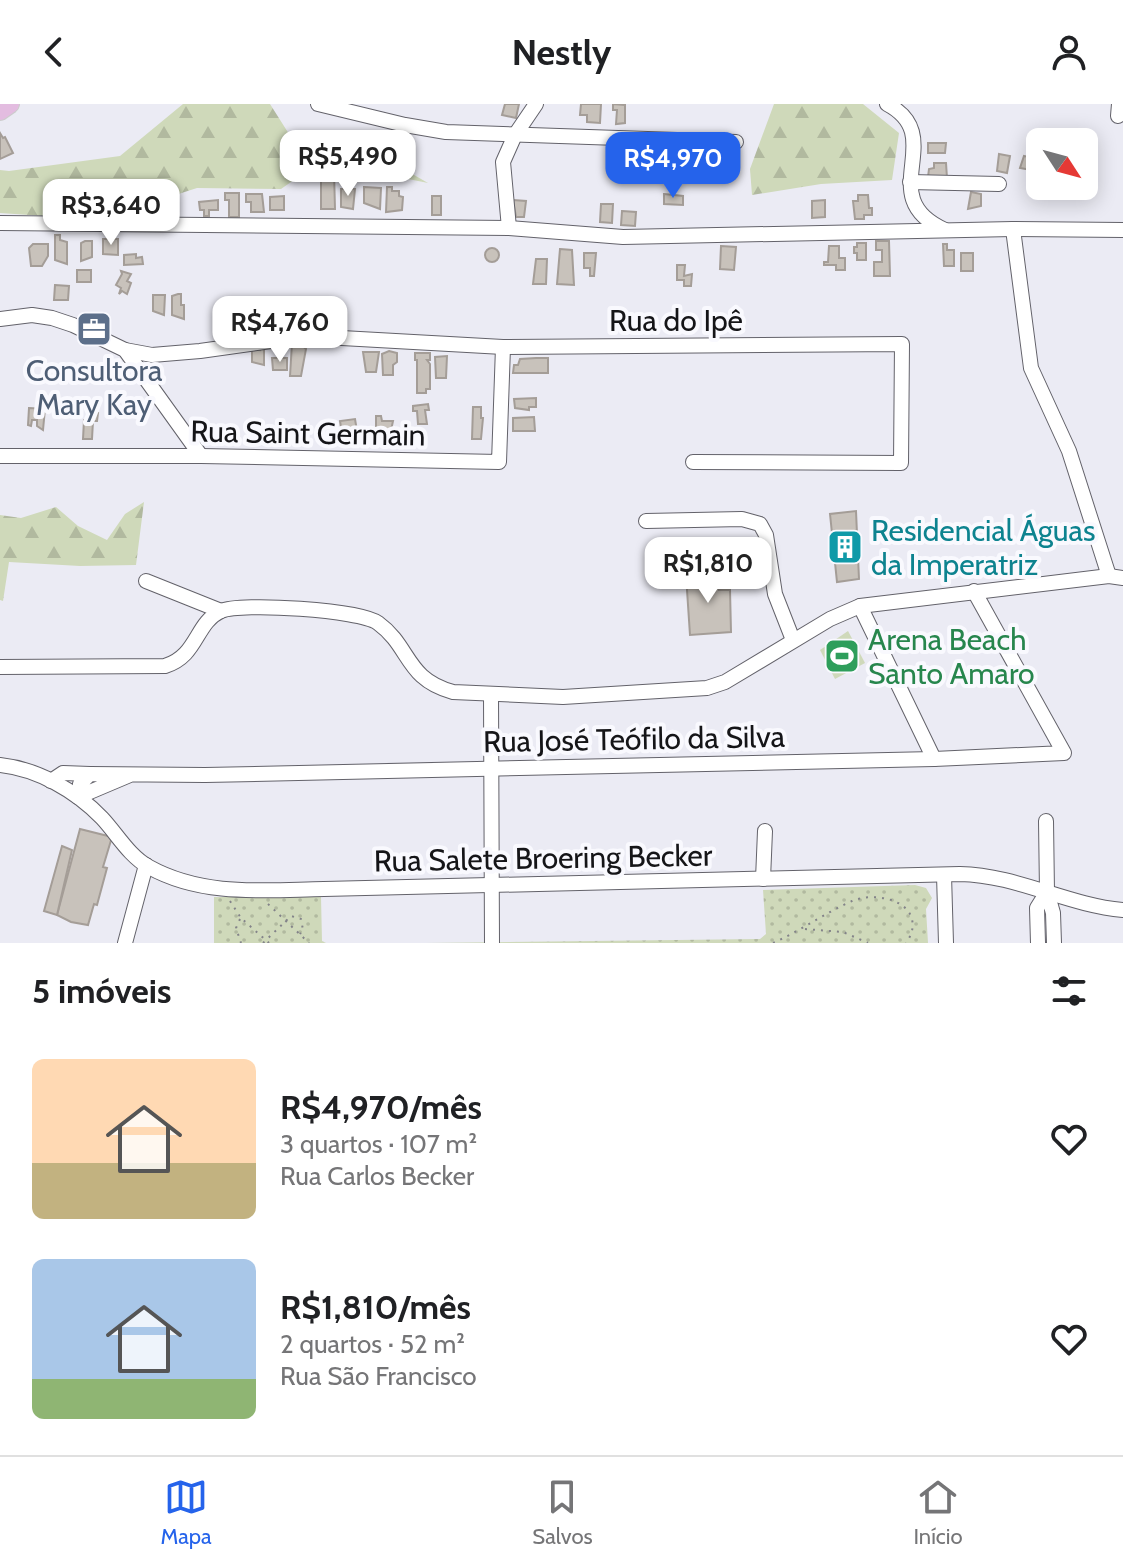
<!DOCTYPE html>
<html lang="pt">
<head>
<meta charset="utf-8">
<style>
  body { margin:0; font-family:Cabin,sans-serif; background:#f2f2f2; color:#202124; height:100vh; display:flex; flex-direction:column; font-size:30px; white-space:nowrap }
  * { box-sizing:border-box; margin:0 }
  p { font-size:26px; color:#757577 }
  .icon { flex:none; width:44px; height:44px; fill:none; stroke:currentColor; stroke-width:2; stroke-linecap:round; stroke-linejoin:round }
  .map { position:relative; height:839px; overflow:hidden }
  .panel { display:flex; flex-direction:column; background:#fff; flex:1 }
  .panel>* { flex:none }
  .needle { width:52px; rotate:126deg }
  .fabs { position:absolute; left:1026px; top:24px; display:grid; gap:16px }
  .fabs a { display:grid; place-items:center; width:72px; height:72px; border-radius:12px; background:#fff; box-shadow:0 4px 20px #0003; font-size:40px }
  .price { position:absolute; translate:-50% -68px; padding:0 18px; border-radius:16px; background:#fff; color:#222; font-size:26px; line-height:52px; filter:drop-shadow(0 2px 4px #0008) }
  .price::after { content:''; position:absolute; left:50%; top:48px; width:24px; height:18px; margin-left:-12px; background:inherit; clip-path:polygon(0 0,100% 0,50% 100%) }
  .price.on { background:#2563eb; color:#fff }
  ul { padding:0; list-style:none }
  li { display:flex; align-items:center; gap:24px; height:200px; padding:0 32px }
  li span { display:grid; place-items:center; flex:none; width:224px; height:160px; border-radius:12px; color:#555 }
  li>.icon { margin-inline-start:auto }
  span .icon { width:96px; height:96px; fill:#fffc; stroke-width:1 }
  li b { font-size:34px }
  h2 { display:flex; justify-content:space-between; align-items:center; height:96px; padding:0 32px; font-size:34px }
  header { display:flex; justify-content:space-between; align-items:center; height:104px; padding:0 32px; background:#fff; font-size:36px; font-weight:700 }
  .menu { display:flex; justify-content:space-around; align-items:center; height:112px; border-top:2px solid #e0e0e0; background:#fff; font-size:22px; color:#757577 }
  .menu a { display:grid; justify-items:center; gap:4px }
  .menu .on { color:#2563eb }
  .map>svg:first-child { display:block }
  .green { fill:url(#green-dots) }
  .forest { fill:url(#forest-firs) }
  .pitch { fill:#cfd9ba }
  .building { fill:#c8c2bb; stroke:#a49d97; stroke-width:2 }
  .lines { fill:none; stroke-linecap:round; stroke-linejoin:round }
  .minor-casing { stroke:#63626a; stroke-width:16 }
  .major-casing { stroke:#ccc; stroke-width:20 }
  .path { stroke:#838389; stroke-width:2; stroke-dasharray:2 6; stroke-linecap:butt }
  .minor { stroke:#fff; stroke-width:14 }
  .major { stroke:#e3bce0; stroke-width:18 }
  .labels { text-anchor:middle; dominant-baseline:central; stroke-width:8; stroke-linejoin:round; paint-order:stroke }
  .street-label { font-size:30px; fill:#151518; stroke:#f9f9fe }
  .service-label { font-size:30px; fill:#4e5e75; stroke:#f9f9fe }
  .culture-label { font-size:30px; fill:#0d838f; stroke:#f9f9fe; text-anchor:start }
  .leisure-label { font-size:30px; fill:#27864d; stroke:#f9f9fe; text-anchor:start }
</style>
</head>
<body>
<header><svg class="icon" aria-label="back" viewBox="0 0 24 24"><path d="M15 5l-7 7 7 7"/></svg>Nestly<svg class="icon" aria-label="person" viewBox="0 0 24 24"><circle cx="12" cy="8" r="4"/><path d="M4 21q1-7 8-7t8 7"/></svg></header>
<div class="map">
<svg width="1123" height="839" viewBox="0 0 1123 839">
  <defs>
    <pattern id="green-dots" width="8" height="8" patternUnits="userSpaceOnUse" patternTransform="scale(2)"><rect width="8" height="8" fill="#cfd9ba"/><path d="M2 2h.1M6 6h.1" fill="none" stroke="#b1b99f" stroke-width="1.8" stroke-linecap="round"/></pattern>
    <pattern id="forest-firs" width="22" height="20" patternUnits="userSpaceOnUse" patternTransform="scale(2)"><rect width="22" height="20" fill="#cfd9ba"/><path d="M5 1l3.5 6h-7zM16 11l3.5 6h-7z" fill="#b1b99f"/></pattern>
  </defs>
  <rect width="100%" height="100%" fill="#ebebf4"/>
  <g class="green">
    <polygon points="915,781 926,784 932,794 926,805 928,839 425,839 760,835 766,830 763,786"/>
    <polygon points="214,793 321,793 322,837 326,839 214,839"/>
  </g>
  <g class="forest">
    <polygon points="183,0 270,0 289,30 374,48 428,79 339,61 311,64 281,85 197,84 132,105 44,112 0,109 0,66 9,67 120,52"/>
    <polygon points="774,0 863,0 899,29 892,76 821,80 752,91 750,65"/>
    <polygon points="144,398 136,461 80,462 9,458 3,497 0,496 0,411 21,414 56,403 78,422 107,436 125,410"/>
  </g>
  <polygon class="pitch" points="848,527 865,559 835,575 820,546"/>
  <g class="building">
    <polygon points="505,0 519,0 516,14 502,11"/>
    <polygon points="581,0 601,0 600,19 587,18 587,11 580,11"/>
    <polygon points="613,0 625,1 625,19 616,20 617,6 613,6"/>
    <polygon points="0,29 3,34 5,33 13,49 0,55"/>
    <polygon points="928,39 946,39 945,49 928,49"/>
    <polygon points="999,50 1010,52 1007,69 997,67"/>
    <polygon points="1024,52 1039,55 1037,67 1020,64"/>
    <polygon points="934,59 946,59 947,74 928,73 929,65 934,64"/>
    <polygon points="338,63 344,63 344,67 358,66 359,73 338,74"/>
    <polygon points="321,67 334,67 335,105 321,105"/>
    <polygon points="364,83 381,84 380,105 364,99"/>
    <polygon points="387,83 392,83 392,87 399,87 399,92 403,93 402,106 386,108"/>
    <polygon points="341,85 355,85 353,105 341,103"/>
    <polygon points="971,88 981,90 981,102 968,105"/>
    <polygon points="225,89 239,89 239,113 229,113 229,96 225,96"/>
    <polygon points="246,90 262,90 264,108 251,108 251,98 246,98"/>
    <polygon points="664,90 683,92 683,101 664,100"/>
    <polygon points="858,91 868,91 869,104 872,104 872,111 864,111 864,115 855,115 853,97 858,97"/>
    <polygon points="284,92 284,106 270,106 270,93"/>
    <rect x="432" y="92" width="9" height="19"/>
    <polygon points="218,96 218,106 209,106 209,112 204,112 204,106 200,106 199,98"/>
    <polygon points="513,96 526,97 524,113 516,113"/>
    <polygon points="825,96 825,113 812,114 812,97"/>
    <polygon points="601,100 613,100 612,119 600,118"/>
    <polygon points="146,103 172,104 172,115 146,113"/>
    <polygon points="622,107 636,108 635,122 621,121"/>
    <polygon points="55,131 60,131 60,136 67,138 67,160 55,156"/>
    <polygon points="103,135 118,135 118,151 103,150"/>
    <polygon points="85,137 92,137 92,153 81,157 81,139"/>
    <polygon points="876,137 889,137 890,172 874,172 874,158 882,158 882,146 876,146"/>
    <polygon points="857,139 866,139 866,156 857,156 857,149 854,149 854,143 857,143"/>
    <polygon points="33,140 48,140 48,152 42,162 31,162 29,144"/>
    <polygon points="943,140 947,140 947,146 954,146 954,162 944,162"/>
    <polygon points="721,142 736,143 734,166 720,165"/>
    <polygon points="829,142 839,142 839,154 845,154 845,166 836,166 836,161 824,161 824,158 828,158"/>
    <circle cx="492" cy="151" r="7"/>
    <polygon points="560,145 572,146 574,181 557,180"/>
    <polygon points="584,149 596,149 594,172 590,172 590,164 584,164"/>
    <rect x="961" y="149" width="12" height="18"/>
    <polygon points="136,150 136,154 142,153 143,160 124,161 124,151"/>
    <polygon points="536,155 547,155 546,180 533,180"/>
    <polygon points="677,161 685,161 684,172 692,170 691,182 684,182 684,176 677,176"/>
    <rect x="77" y="166" width="14" height="12"/>
    <polygon points="121,167 131,170 127,177 131,179 127,190 122,187 119,190 121,184 116,181 122,170"/>
    <polygon points="55,181 69,182 68,196 54,196"/>
    <polygon points="178,190 181,190 181,201 184,201 184,215 172,211 172,192"/>
    <polygon points="153,191 165,191 164,211 153,207"/>
    <polygon points="292,239 299,239 306,245 301,272 290,272"/>
    <polygon points="260,243 264,243 264,261 252,258 252,245 260,246"/>
    <polygon points="389,247 397,249 397,258 393,261 393,271 383,271 382,250"/>
    <polygon points="363,248 379,248 376,268 366,268"/>
    <polygon points="415,249 430,249 430,256 427,256 430,260 430,285 426,285 426,289 417,289 417,256 415,256"/>
    <polygon points="447,252 446,274 436,274 435,253"/>
    <polygon points="272,254 287,254 287,266 273,266"/>
    <polygon points="536,254 548,254 548,269 513,269 514,261 518,261 520,255"/>
    <polygon points="536,294 536,303 529,303 529,306 515,304 514,295"/>
    <polygon points="428,300 429,306 425,306 427,320 418,320 417,307 413,307 413,302"/>
    <polygon points="473,303 481,303 481,314 483,314 481,335 472,335"/>
    <polygon points="29,304 45,305 43,326 37,322 37,316 32,316 31,322 28,321"/>
    <polygon points="89,309 98,309 97,317 93,317 92,335 83,335 84,316 89,316"/>
    <polygon points="376,312 381,312 382,317 393,317 390,331 376,328"/>
    <polygon points="534,313 535,327 513,327 513,314"/>
    <polygon points="355,315 358,333 347,333 347,330 342,330 340,317"/>
    <polygon points="856,407 859,475 837,478 830,410"/>
    <polygon points="719,469 719,486 730,486 731,528 690,531 686,471"/>
    <polygon points="80,725 112,733 103,763 107,764 97,801 94,800 88,821 71,818 57,811"/>
    <polygon points="62,742 72,746 57,811 44,807"/>
  </g>
  <g class="lines">
    <defs>
      <g id="minor">
        <polyline points="318,0 405,21 446,28 736,38"/>
        <path d="M 887,0 C 950,33 871,93 945,126"/>
        <polyline points="1118,12 1119,0"/>
        <polyline points="910,78 999,80"/>
        <polyline points="0,119 509,124 623,133 1013,125 1123,126"/>
        <polyline points="509,124 503,58 515,31 536,0"/>
        <polyline points="1013,125 1031,264 1069,347 1109,472"/>
        <polyline points="0,215 32,211 52,214 73,221 125,246 201,352"/>
        <polyline points="125,246 152,251 200,247 306,232 503,243 902,240 901,359 693,358"/>
        <polyline points="0,352 201,352 499,358 503,243"/>
        <polyline points="646,417 742,415 760,420 766,431 775,490 793,536"/>
        <polyline points="146,477 221,507"/>
        <polyline points="860,502 934,655"/>
        <path d="M 0,563 L 165,562 C 198,552 195,519 221,507 C 241,498 360,506 378,519 C 411,543 405,575 453,588 L 563,593 L 707,584 L 725,578 L 830,515 L 860,502 L 1109,472 L 1123,474"/>
        <polyline points="491,590 492,839"/>
        <path d="M 0,661 C 38,665 76,687 102,714 C 117,730 129,752 149,763 C 203,793 264,786 324,785 L 960,770 C 1017,771 1067,801 1123,806"/>
        <polyline points="130,671 78,693 80,680 90,670 205,671 934,655 1064,649 974,487"/>
        <polyline points="51,677 63,669 90,670"/>
        <polyline points="1046,717 1047,788 1053,809 1054,839"/>
        <polyline points="944,771 946,839"/>
        <polyline points="763,775 765,727"/>
        <polyline points="125,839 146,761"/>
        <polyline points="1038,839 1037,804 1047,788"/>
      </g>
      <polyline id="major" points="0,7 10,0"/>
    </defs>
    <use href="#minor" class="minor-casing"/>
    <use href="#major" class="major-casing"/>
    <g class="path">
      <polyline points="230,797 241,814 269,839"/>
      <polyline points="268,800 309,839"/>
      <polyline points="240,815 236,824 241,839"/>
      <polyline points="805,825 843,828 868,839"/>
      <polyline points="263,839 291,812 301,815 303,826 300,830"/>
      <path d="M 773,839 C 800,827 825,809 852,797 C 870,789 906,793 912,815 C 914,825 911,832 906,839"/>
    </g>
    <use href="#minor" class="minor"/>
    <use href="#major" class="major"/>
  </g>
  <defs>
    <symbol id="office-square" viewBox="-11 -11 22 22"><rect x="-9" y="-9" width="18" height="18" rx="4" fill="#5c6f8a" stroke="#f9f9fe"/><path d="M-6-3h4V-5.5h4V-3h4V5H-6ZM-1-4.5V-3h2v-1.5ZM-6 0V1H6V0Z" fill="#fff"/></symbol>
    <symbol id="building-square" viewBox="-11 -11 22 22"><rect x="-9" y="-9" width="18" height="18" rx="4" fill="#0f9aa8" stroke="#f9f9fe"/><path d="M-4-6H4V6H1V3H-1V6H-4ZM-2.5-4.3h1.7v1.8h-1.7ZM.8-4.3h1.7v1.8H.8ZM-2.5-1h1.7V.8h-1.7ZM.8-1h1.7V.8H.8Z" fill="#fff"/></symbol>
    <symbol id="stadium-square" viewBox="-11 -11 22 22"><rect x="-9" y="-9" width="18" height="18" rx="4" fill="#2e9e5b" stroke="#f9f9fe"/><path d="M0-5a6.5 5 0 1 0 0 10a6.5 5 0 1 0 0-10ZM-3.5-1.8h7v3.6h-7Z" fill="#fff"/></symbol>
  </defs>
  <g fill-rule="evenodd">
    <use href="#office-square" x="74" y="205" width="40" height="40"/>
    <use href="#building-square" x="825" y="423" width="40" height="40"/>
    <use href="#stadium-square" x="822" y="532" width="40" height="40"/>
  </g>
  <g class="labels">
    <g class="street-label">
      <text x="676" y="216">Rua do Ipê</text>
      <text transform="translate(308 329) rotate(1)">Rua Saint Germain</text>
      <text transform="translate(634 635) rotate(-1)">Rua José Teófilo da Silva</text>
      <text transform="translate(543 754) rotate(-1)">Rua Salete Broering Becker</text>
    </g>
    <g class="service-label">
      <text x="94" y="266">Consultora<tspan x="94" dy="34">Mary Kay</tspan></text>
    </g>
    <g class="culture-label">
      <text x="871" y="426">Residencial Águas<tspan x="871" dy="34">da Imperatriz</tspan></text>
    </g>
    <g class="leisure-label">
      <text x="868" y="535">Arena Beach<tspan x="868" dy="34">Santo Amaro</tspan></text>
    </g>
  </g>
</svg>
<div class="fabs">
<a><svg class="needle" viewBox="-14 -14 28 28"><path d="M0-13l5 13h-10z" fill="#e53935"/><path d="M0 13l5-13h-10z" fill="#757577"/></svg></a>
</div>
<b class="price" style="left:348px;top:94px">R$5,490</b>
<b class="price on" style="left:673px;top:96px">R$4,970</b>
<b class="price" style="left:111px;top:143px">R$3,640</b>
<b class="price" style="left:280px;top:260px">R$4,760</b>
<b class="price" style="left:708px;top:501px">R$1,810</b>
</div>
<section class="panel">
<h2>5 imóveis<svg class="icon" aria-label="filters" viewBox="0 0 24 24"><path d="M4 7h16M4 17h16"/><circle cx="9" cy="7" r="2"/><circle cx="15" cy="17" r="2"/></svg></h2>
<ul>
<li><span style="background:linear-gradient(#ffd9b3 65%,#c2b280 0)"><svg class="icon" aria-label="home" viewBox="0 0 24 24"><path d="M3 11l9-7 9 7M6 9v11h12V9"/></svg></span><div><b>R$4,970/mês</b><p>3 quartos · 107 m²</p><p>Rua Carlos Becker</p></div><svg class="icon" aria-label="heart" viewBox="0 0 24 24"><path d="M12 20l-8-8c-3-5 5-10 8-4 3-6 11-1 8 4z"/></svg></li>
<li><span style="background:linear-gradient(#a9c7e8 75%,#8fb573 0)"><svg class="icon" aria-label="home" viewBox="0 0 24 24"><path d="M3 11l9-7 9 7M6 9v11h12V9"/></svg></span><div><b>R$1,810/mês</b><p>2 quartos · 52 m²</p><p>Rua São Francisco</p></div><svg class="icon" aria-label="heart" viewBox="0 0 24 24"><path d="M12 20l-8-8c-3-5 5-10 8-4 3-6 11-1 8 4z"/></svg></li>
</ul>
</section>
<nav class="menu">
<a class="on"><svg class="icon" aria-label="map" viewBox="0 0 24 24"><path d="M3 6l6-2 6 2 6-2v14l-6 2-6-2-6 2zM9 4v14M15 6v14"/></svg>Mapa</a>
<a><svg class="icon" aria-label="saved" viewBox="0 0 24 24"><path d="M7 4h10v16l-5-4-5 4z"/></svg>Salvos</a>
<a><svg class="icon" aria-label="home" viewBox="0 0 24 24"><path d="M3 11l9-7 9 7M6 9v11h12V9"/></svg>Início</a>
</nav>
</body>
</html>
